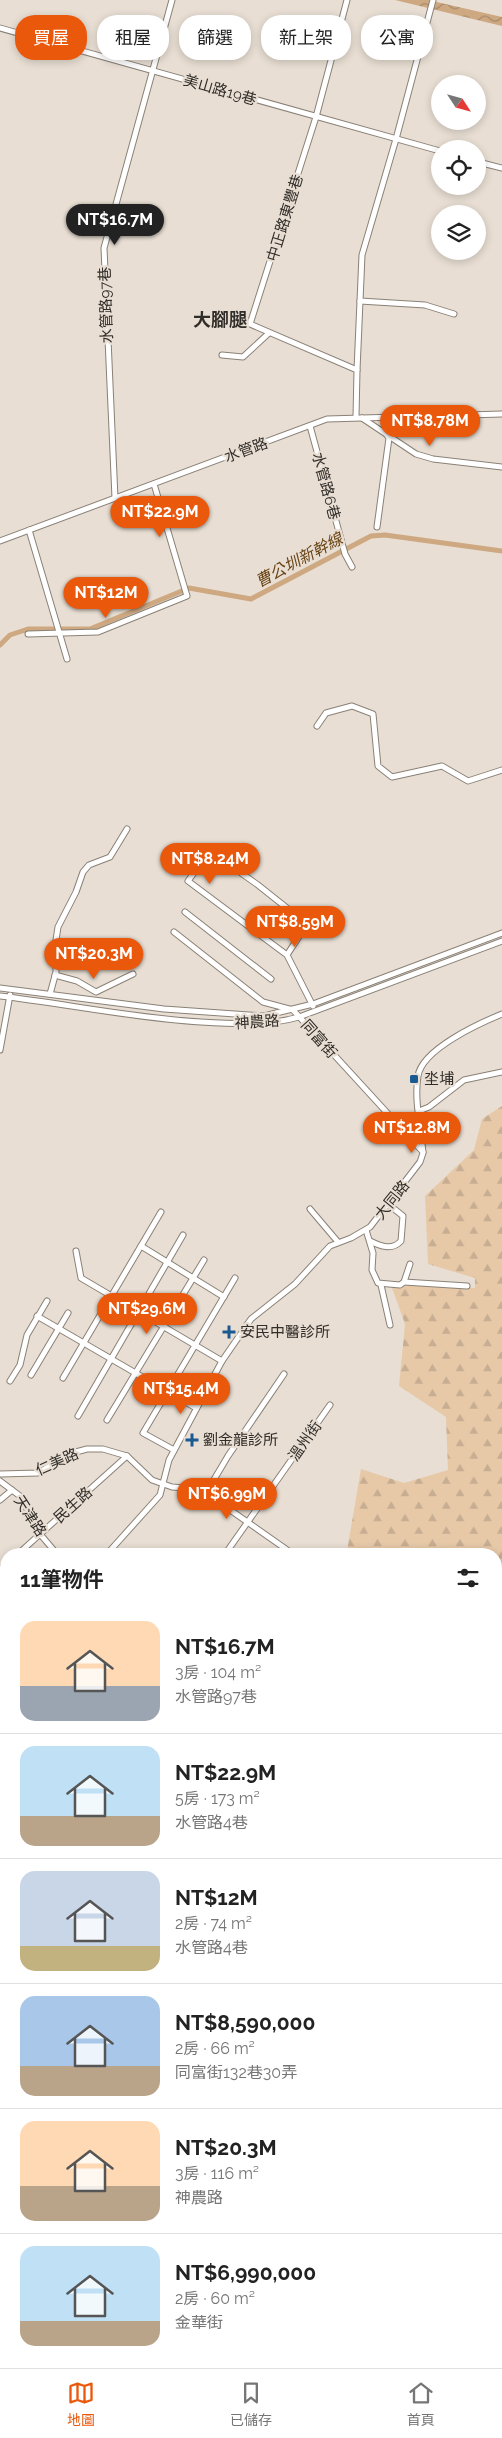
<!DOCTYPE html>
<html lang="zh-TW">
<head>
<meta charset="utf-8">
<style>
  body { margin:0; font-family:Raleway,"Noto Sans TC",sans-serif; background:#f6f6f6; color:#222; height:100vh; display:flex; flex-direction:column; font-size:19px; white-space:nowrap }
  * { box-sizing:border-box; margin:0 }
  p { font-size:16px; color:#767676 }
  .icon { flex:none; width:28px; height:28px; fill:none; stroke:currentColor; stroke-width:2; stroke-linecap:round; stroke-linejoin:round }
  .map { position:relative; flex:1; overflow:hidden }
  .details { position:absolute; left:0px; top:1548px; width:502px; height:821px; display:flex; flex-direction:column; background:#fff; border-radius:20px 20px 0 0; box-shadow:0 2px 8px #0003 }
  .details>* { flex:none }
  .top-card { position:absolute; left:15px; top:15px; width:472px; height:45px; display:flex; gap:10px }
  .needle { width:32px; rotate:126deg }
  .tools { position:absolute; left:431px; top:75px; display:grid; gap:10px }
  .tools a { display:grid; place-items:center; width:55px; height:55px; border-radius:50%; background:#fff; box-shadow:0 2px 8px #0003; font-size:25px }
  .price { position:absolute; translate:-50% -42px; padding:0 11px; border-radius:18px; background:#ea580c; color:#fff; font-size:16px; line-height:32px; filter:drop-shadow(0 1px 2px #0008) }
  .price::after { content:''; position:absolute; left:50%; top:30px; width:15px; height:11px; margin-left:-8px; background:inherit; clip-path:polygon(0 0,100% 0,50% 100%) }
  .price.current { background:#222; color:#fff }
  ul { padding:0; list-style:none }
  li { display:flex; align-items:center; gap:15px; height:125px; padding:0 20px }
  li+li { border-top:1px solid #e0e0e0 }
  li span { display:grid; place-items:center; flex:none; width:140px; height:100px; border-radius:15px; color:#555 }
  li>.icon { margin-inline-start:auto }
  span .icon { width:60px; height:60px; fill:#fffc; stroke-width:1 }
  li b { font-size:21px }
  h2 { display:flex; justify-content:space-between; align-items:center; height:60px; padding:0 20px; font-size:21px }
  .chip { padding:0 18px; border-radius:20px; background:#fff; box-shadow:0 2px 8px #0003; font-size:18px; line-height:45px }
  .chip.current { background:#ea580c; color:#fff }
  .tab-bar { display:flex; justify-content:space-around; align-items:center; height:70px; border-top:1px solid #e0e0e0; background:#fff; font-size:14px; color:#767676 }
  .tab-bar a { display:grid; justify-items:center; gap:2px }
  .tab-bar .current { color:#ea580c }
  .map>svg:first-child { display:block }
  .forest { fill:url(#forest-firs) }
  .water { fill:url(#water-waves) }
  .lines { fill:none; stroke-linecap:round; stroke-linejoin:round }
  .stream { stroke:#cda881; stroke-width:1 }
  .canal { stroke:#cda881; stroke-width:5 }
  .minor-casing { stroke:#8a8177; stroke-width:7 }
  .minor { stroke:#fff; stroke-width:5 }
  .poi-dot { fill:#1a5a90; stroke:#e8ded3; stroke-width:2 }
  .labels { text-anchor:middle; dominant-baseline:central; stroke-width:4.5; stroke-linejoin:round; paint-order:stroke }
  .street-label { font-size:15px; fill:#312d29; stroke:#e8ded3 }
  .poi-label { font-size:15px; fill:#312d29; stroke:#e8ded3; text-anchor:start }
  .water-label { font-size:16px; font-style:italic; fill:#694415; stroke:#e8ded3 }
  .quarter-label { font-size:18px; font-weight:bold; fill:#312d29; stroke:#e8ded3 }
</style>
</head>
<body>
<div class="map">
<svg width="502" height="2368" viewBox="0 0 502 2368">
  <defs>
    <pattern id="forest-firs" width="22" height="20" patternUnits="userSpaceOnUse" patternTransform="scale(1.25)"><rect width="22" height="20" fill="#e7c9a8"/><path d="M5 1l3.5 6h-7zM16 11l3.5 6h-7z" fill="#c7ad91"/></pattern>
    <pattern id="water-waves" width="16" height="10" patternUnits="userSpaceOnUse" patternTransform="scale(1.25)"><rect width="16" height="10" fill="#cda881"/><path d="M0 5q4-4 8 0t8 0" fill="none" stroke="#a7896a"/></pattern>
  </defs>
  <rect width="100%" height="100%" fill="#e8ded3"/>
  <g class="forest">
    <polygon points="502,1106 502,1632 496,1631 496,1554 350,1554 347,1551 361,1469 404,1483 448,1470 446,1417 399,1386 405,1324 391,1285 475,1288 475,1278 428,1264 425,1196 474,1150 482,1119"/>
    <polygon points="496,2000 502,2004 502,2368 387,2368 380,2363 496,2362"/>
  </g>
  <polygon class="water" points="395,0 428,0 502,17 502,26"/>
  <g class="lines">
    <g class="stream">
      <polyline points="0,1807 6,1807"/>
      <polyline points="496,1970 502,1966"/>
    </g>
    <polyline class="canal" points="0,645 10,635 28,629 90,629 189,588 251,599 371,536 385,535 502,551"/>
    <defs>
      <g id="minor">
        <polyline points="347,0 316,117 250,324 357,370 356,417"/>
        <polyline points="0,28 440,151"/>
        <polyline points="478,162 502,168"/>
        <polyline points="360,301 425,305 454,314"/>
        <polyline points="222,355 243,357 269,333"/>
        <polyline points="357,370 362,255 396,139 433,0"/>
        <polyline points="362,418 416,454 433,459 502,467"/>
        <polyline points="310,426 345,554 352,567"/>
        <polyline points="115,498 104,248 172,0"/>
        <polyline points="377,527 389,438 387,435"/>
        <polyline points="29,530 67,659"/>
        <polyline points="0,541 327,419 502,414"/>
        <polyline points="28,634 98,632 187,596 154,484"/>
        <polyline points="317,726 326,713 352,706 373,714 378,766 392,777 442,766 468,781 502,770"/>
        <polyline points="185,912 271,979"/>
        <polyline points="174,932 263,1002 293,1010 423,1152"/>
        <polyline points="287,955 307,924 258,885 210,851 188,881 287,955 313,1006"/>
        <polyline points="55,975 77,981 96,992 133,974"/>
        <polyline points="0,988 164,1009 264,1016 313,1004 502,933"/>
        <polyline points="50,994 56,972 56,940 58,927 76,892 83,872 89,865 110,857 127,829"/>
        <path d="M 0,996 C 67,1004 133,1018 201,1022 C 234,1024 267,1026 299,1017 L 502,941"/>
        <polyline points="0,1050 10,995"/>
        <polyline points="419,1111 429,1107 464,1080 502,1072"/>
        <polyline points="310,1209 338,1242"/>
        <polyline points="366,1230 373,1253 372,1270 378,1283 400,1285 404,1282 410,1264"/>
        <path d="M 370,1241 C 380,1246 392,1251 401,1241 L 403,1216 L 388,1204"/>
        <polyline points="141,1246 224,1297"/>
        <polyline points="76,1251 81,1278 222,1361"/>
        <polyline points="404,1282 467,1286"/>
        <polyline points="381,1285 390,1325"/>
        <polyline points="37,1316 196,1408"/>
        <polyline points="31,1375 68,1313"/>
        <polyline points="63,1378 161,1212"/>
        <polyline points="10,1381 20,1365 27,1335 47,1301"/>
        <polyline points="78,1416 183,1235"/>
        <polyline points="107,1420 204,1260"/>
        <polyline points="174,1450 143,1433 235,1278"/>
        <polyline points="0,1474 38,1473 72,1453 87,1449 103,1449 127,1456 152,1480 172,1487 198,1489 206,1493 293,1554"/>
        <polyline points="0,1481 20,1496 40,1534 57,1554"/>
        <polyline points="206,1493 228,1456 284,1374"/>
        <polyline points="0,1500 12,1490"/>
        <polyline points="228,1550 330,1405"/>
        <polyline points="18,1554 127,1456"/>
        <path d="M 107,1554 L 160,1495 L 169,1460 L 222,1361 L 251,1319 L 295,1284 L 330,1246 L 351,1238 L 370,1227 L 420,1162 L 423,1153 C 421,1128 414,1100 418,1076 C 422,1049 480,1023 502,1014"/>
        <polyline points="0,1570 6,1564"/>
        <polyline points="0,1583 6,1590"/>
        <polyline points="0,1649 6,1644"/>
        <polyline points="0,1747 6,1755"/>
        <polyline points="496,1907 502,1905"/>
        <polyline points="496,1976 502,1974"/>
        <polyline points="496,2119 502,2120"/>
        <polyline points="0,2238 6,2243"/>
        <polyline points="182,2362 189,2368"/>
        <polyline points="235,2362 235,2368"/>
      </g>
    </defs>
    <use href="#minor" class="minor-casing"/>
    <use href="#minor" class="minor"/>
  </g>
  <g class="poi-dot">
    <rect x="409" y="1074" width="10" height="10" rx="2.5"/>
    <path d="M226.5 1324.5h5v5h5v5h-5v5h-5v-5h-5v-5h5z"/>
    <path d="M189.5 1432.5h5v5h5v5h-5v5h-5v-5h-5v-5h5z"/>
  </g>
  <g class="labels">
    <g class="street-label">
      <text transform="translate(220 90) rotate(16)">美山路19巷</text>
      <text transform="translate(285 218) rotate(-73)">中正路東豐巷</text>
      <text transform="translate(106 305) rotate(-92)">水管路97巷</text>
      <text transform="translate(246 450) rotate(-20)">水管路</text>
      <text transform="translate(326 486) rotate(75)">水管路6巷</text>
      <text transform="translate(257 1022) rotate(-4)">神農路</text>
      <text transform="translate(319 1039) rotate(48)">同富街</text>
      <text transform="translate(392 1200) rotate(-51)">大同路</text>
      <text transform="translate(305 1441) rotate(-55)">溫州街</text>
      <text transform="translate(57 1462) rotate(-24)">仁美路</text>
      <text transform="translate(73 1505) rotate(-42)">民生路</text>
      <text transform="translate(30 1516) rotate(57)">天津路</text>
    </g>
    <g class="poi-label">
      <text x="424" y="1079">坔埔</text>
      <text x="240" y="1332">安民中醫診所</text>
      <text x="203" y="1440">劉金龍診所</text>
    </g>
    <g class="water-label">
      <text transform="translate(299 560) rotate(-28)">曹公圳新幹線</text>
    </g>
    <g class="quarter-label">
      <text x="220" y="319">大腳腿</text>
    </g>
  </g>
</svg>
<div class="tools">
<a><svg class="needle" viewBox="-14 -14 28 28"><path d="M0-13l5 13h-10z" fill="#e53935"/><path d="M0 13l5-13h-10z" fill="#767676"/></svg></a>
<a><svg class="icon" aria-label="locate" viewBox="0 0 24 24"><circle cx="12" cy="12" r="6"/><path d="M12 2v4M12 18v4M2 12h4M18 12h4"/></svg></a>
<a><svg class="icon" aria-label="layers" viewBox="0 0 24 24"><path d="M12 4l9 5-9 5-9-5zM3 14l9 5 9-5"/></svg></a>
</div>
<b class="price current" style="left:115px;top:246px">NT$16.7M</b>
<b class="price" style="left:430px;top:447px">NT$8.78M</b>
<b class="price" style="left:160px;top:538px">NT$22.9M</b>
<b class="price" style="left:106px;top:619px">NT$12M</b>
<b class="price" style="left:210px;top:885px">NT$8.24M</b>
<b class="price" style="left:295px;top:948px">NT$8.59M</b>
<b class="price" style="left:94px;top:980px">NT$20.3M</b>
<b class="price" style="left:412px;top:1154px">NT$12.8M</b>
<b class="price" style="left:147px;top:1335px">NT$29.6M</b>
<b class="price" style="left:181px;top:1415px">NT$15.4M</b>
<b class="price" style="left:227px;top:1520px">NT$6.99M</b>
<div class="top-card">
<a class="chip current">買屋</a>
<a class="chip">租屋</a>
<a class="chip">篩選</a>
<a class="chip">新上架</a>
<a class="chip">公寓</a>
</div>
<section class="details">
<h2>11筆物件<svg class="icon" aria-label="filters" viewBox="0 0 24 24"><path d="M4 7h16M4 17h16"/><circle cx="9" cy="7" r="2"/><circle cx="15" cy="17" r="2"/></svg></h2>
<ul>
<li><span style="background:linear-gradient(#ffd9b3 65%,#9aa5b1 0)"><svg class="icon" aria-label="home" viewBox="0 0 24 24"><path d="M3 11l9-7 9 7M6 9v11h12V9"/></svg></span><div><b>NT$16.7M</b><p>3房 · 104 m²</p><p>水管路97巷</p></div></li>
<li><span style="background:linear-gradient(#bfe0f5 70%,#b9a48a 0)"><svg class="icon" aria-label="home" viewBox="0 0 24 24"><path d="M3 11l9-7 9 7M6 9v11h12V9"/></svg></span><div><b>NT$22.9M</b><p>5房 · 173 m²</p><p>水管路4巷</p></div></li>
<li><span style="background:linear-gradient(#c9d6e8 75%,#c2b280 0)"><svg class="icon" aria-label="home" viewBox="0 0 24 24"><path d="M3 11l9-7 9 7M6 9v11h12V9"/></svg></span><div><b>NT$12M</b><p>2房 · 74 m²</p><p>水管路4巷</p></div></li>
<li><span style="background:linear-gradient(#a9c7e8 70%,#b9a48a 0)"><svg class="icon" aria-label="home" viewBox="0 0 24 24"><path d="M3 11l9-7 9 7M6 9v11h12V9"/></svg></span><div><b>NT$8,590,000</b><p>2房 · 66 m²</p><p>同富街132巷30弄</p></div></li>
<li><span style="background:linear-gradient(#ffd9b3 65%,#b9a48a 0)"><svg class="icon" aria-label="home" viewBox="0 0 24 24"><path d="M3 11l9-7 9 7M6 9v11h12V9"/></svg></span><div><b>NT$20.3M</b><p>3房 · 116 m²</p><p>神農路</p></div></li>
<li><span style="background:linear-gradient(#bfe0f5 75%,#b9a48a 0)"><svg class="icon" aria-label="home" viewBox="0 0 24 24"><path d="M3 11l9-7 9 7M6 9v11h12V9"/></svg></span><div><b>NT$6,990,000</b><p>2房 · 60 m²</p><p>金華街</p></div></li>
</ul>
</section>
</div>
<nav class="tab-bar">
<a class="current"><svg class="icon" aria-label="map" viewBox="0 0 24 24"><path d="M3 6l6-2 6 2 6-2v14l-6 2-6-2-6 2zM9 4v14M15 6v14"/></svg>地圖</a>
<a><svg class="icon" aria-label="saved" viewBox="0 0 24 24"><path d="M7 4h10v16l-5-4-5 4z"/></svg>已儲存</a>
<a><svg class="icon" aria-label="home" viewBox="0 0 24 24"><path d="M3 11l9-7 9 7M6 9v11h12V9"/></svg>首頁</a>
</nav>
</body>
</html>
